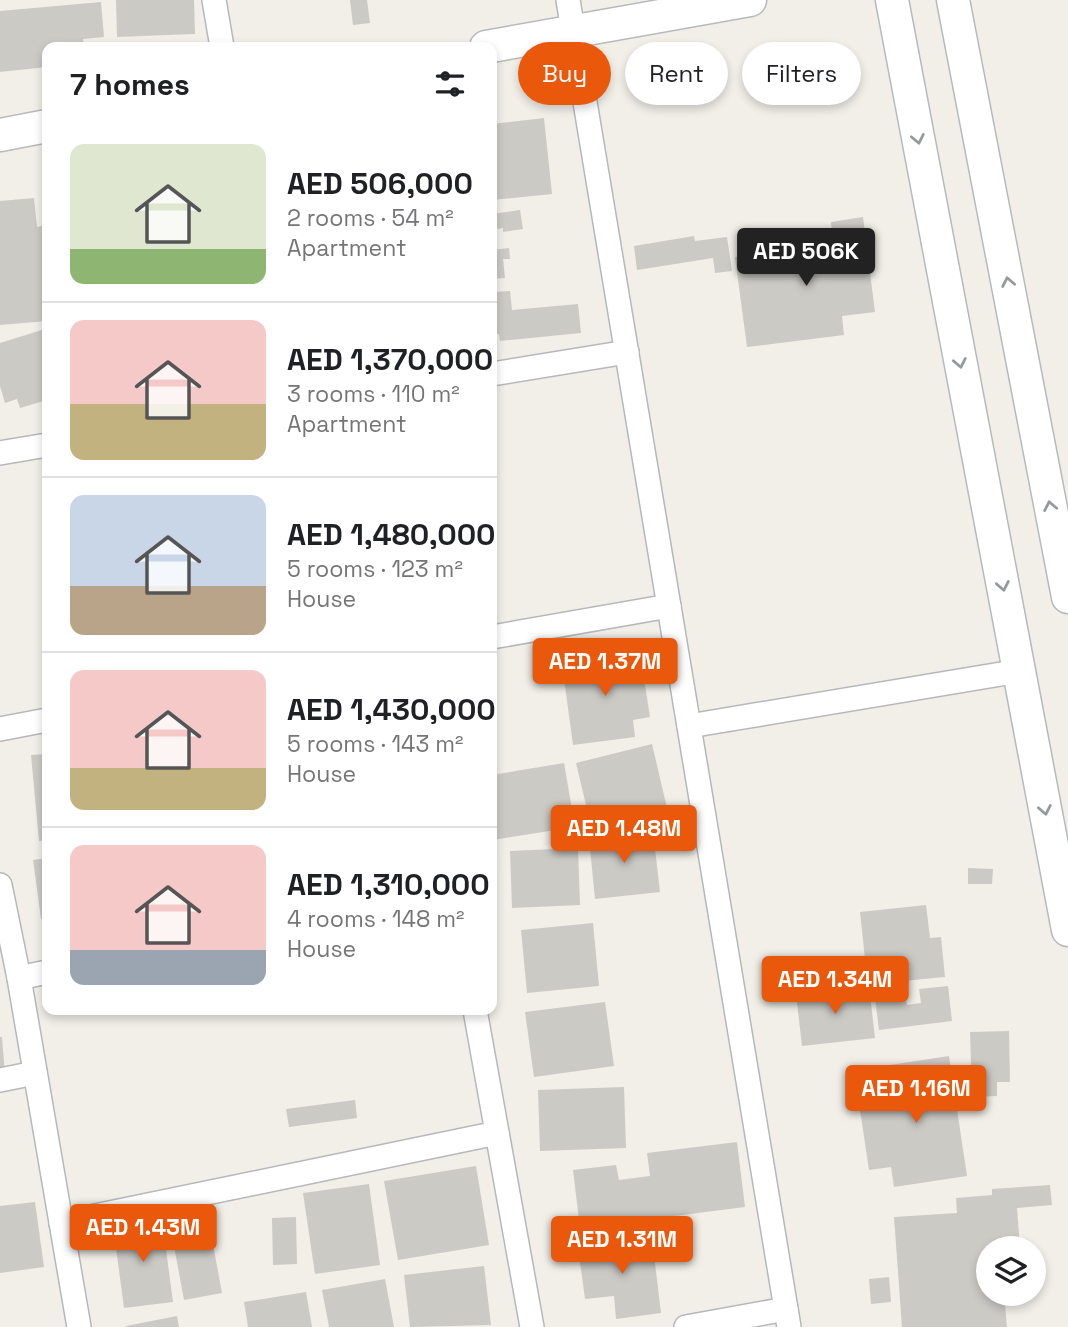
<!DOCTYPE html>
<html lang="en">
<head>
<meta charset="utf-8">
<style>
  body { margin:0; font-family:"Space Grotesk",sans-serif; background:#f6f6f6; color:#202124; height:100vh; display:flex; flex-direction:column; font-size:26px; white-space:nowrap }
  * { box-sizing:border-box; margin:0 }
  p { font-size:23px; color:#757577 }
  .icon { flex:none; width:38px; height:38px; fill:none; stroke:currentColor; stroke-width:2; stroke-linecap:round; stroke-linejoin:round }
  .map { position:relative; flex:1; overflow:hidden }
  .details { position:absolute; left:42px; top:42px; width:455px; height:973px; display:flex; flex-direction:column; background:#fff; border-radius:14px; box-shadow:0 4px 10px #0003 }
  .details>* { flex:none }
  .banner { position:absolute; left:518px; top:42px; width:444px; height:63px; display:flex; gap:14px }
  .tools { position:absolute; left:976px; top:1236px; display:grid; gap:14px }
  .tools a { display:grid; place-items:center; width:70px; height:70px; border-radius:50%; background:#fff; box-shadow:0 4px 10px #0003; font-size:35px }
  .price { position:absolute; translate:-50% -60px; padding:0 16px; border-radius:7px; background:#ea580c; color:#fff; font-size:23px; line-height:46px; filter:drop-shadow(0 2px 4px #0008) }
  .price::after { content:''; position:absolute; left:50%; top:42px; width:21px; height:16px; margin-left:-10px; background:inherit; clip-path:polygon(0 0,100% 0,50% 100%) }
  .price.active { background:#222; color:#fff }
  ul { padding:0; list-style:none }
  li { display:flex; align-items:center; gap:21px; height:175px; padding:0 28px }
  li+li { border-top:2px solid #e0e0e0 }
  li span { display:grid; place-items:center; flex:none; width:196px; height:140px; border-radius:14px; color:#555 }
  li>.icon { margin-inline-start:auto }
  span .icon { width:84px; height:84px; fill:#fffc; stroke-width:1 }
  li b { font-size:30px }
  h2 { display:flex; justify-content:space-between; align-items:center; height:84px; padding:0 28px; font-size:30px }
  .pill { padding:0 24px; border-radius:32px; background:#fff; box-shadow:0 4px 10px #0003; font-size:24px; line-height:63px }
  .pill.active { background:#ea580c; color:#fff }
  .map>svg:first-child { display:block }
  .building { fill:#cccac5 }
  .lines { fill:none; stroke-linecap:round; stroke-linejoin:round }
  .street-casing { stroke:#b5b8bc; stroke-width:26 }
  .secondary-casing { stroke:#b6babf; stroke-width:35 }
  .street { stroke:#fff; stroke-width:23 }
  .secondary { stroke:#fff; stroke-width:32 }
  .oneway { stroke:#979a9d }
</style>
</head>
<body>
<div class="map">
<svg width="1068" height="1327" viewBox="0 0 1068 1327">
  <rect width="100%" height="100%" fill="#f1efe8"/>
  <g class="building">
    <polygon points="116,0 194,0 195,34 117,37"/>
    <polygon points="350,0 367,0 370,23 353,25"/>
    <polygon points="101,2 104,37 83,39 84,47 47,47 47,67 0,72 0,11"/>
    <polygon points="544,118 552,194 492,200 492,124"/>
    <polygon points="34,198 37,227 42,226 47,282 47,321 0,325 0,201"/>
    <polygon points="520,210 523,229 503,232 503,228 492,230 492,214"/>
    <polygon points="863,217 875,312 842,316 844,335 747,347 735,257 833,245 831,222"/>
    <polygon points="694,236 695,241 727,237 732,271 715,273 713,258 637,270 634,246"/>
    <polygon points="509,248 510,259 503,259 505,278 492,279 492,250"/>
    <polygon points="510,291 512,310 578,304 581,333 500,341 499,334 492,334 492,292"/>
    <polygon points="45,329 47,337 47,400 20,408 17,399 5,403 0,386 0,343"/>
    <polygon points="640,653 650,717 633,720 635,737 573,745 562,664"/>
    <polygon points="652,744 667,808 591,826 576,763"/>
    <polygon points="47,754 47,840 39,841 31,755"/>
    <polygon points="564,763 575,827 492,840 492,775"/>
    <polygon points="653,832 660,892 595,899 589,838"/>
    <polygon points="578,848 580,905 512,908 510,851"/>
    <polygon points="47,858 47,919 41,919 33,860"/>
    <polygon points="968,868 993,869 992,884 968,884"/>
    <polygon points="926,905 930,938 941,937 945,977 903,981 907,1005 921,1003 919,989 948,986 952,1021 879,1030 870,958 865,959 860,912"/>
    <polygon points="593,923 599,986 527,993 521,930"/>
    <polygon points="869,986 875,1038 802,1046 796,994"/>
    <polygon points="605,1002 614,1066 534,1077 525,1012"/>
    <polygon points="1009,1031 1010,1082 997,1082 997,1096 972,1097 970,1032"/>
    <polygon points="0,1037 2,1037 5,1075 0,1075"/>
    <polygon points="949,1056 967,1176 894,1187 891,1167 869,1170 859,1103 895,1098 890,1065"/>
    <polygon points="624,1087 626,1148 540,1151 538,1090"/>
    <polygon points="355,1100 357,1118 289,1127 286,1109"/>
    <polygon points="737,1142 745,1207 580,1228 573,1170 616,1165 619,1180 650,1176 647,1153"/>
    <polygon points="476,1166 489,1245 398,1260 384,1181"/>
    <polygon points="369,1184 380,1265 315,1274 303,1193"/>
    <polygon points="1050,1185 1052,1205 1017,1208 1020,1248 989,1248 989,1293 1004,1293 1007,1327 902,1327 894,1217 957,1213 956,1198 992,1195 992,1189"/>
    <polygon points="35,1202 44,1267 0,1273 0,1206"/>
    <polygon points="207,1212 222,1293 184,1300 169,1219"/>
    <polygon points="296,1217 297,1264 273,1265 272,1218"/>
    <polygon points="162,1219 173,1302 124,1308 113,1225"/>
    <polygon points="652,1238 661,1313 616,1319 614,1296 585,1299 578,1247"/>
    <polygon points="484,1266 491,1325 410,1327 404,1275"/>
    <polygon points="889,1277 891,1302 871,1304 869,1279"/>
    <polygon points="385,1279 394,1327 329,1327 322,1290"/>
    <polygon points="306,1292 312,1327 248,1327 244,1302"/>
    <polygon points="177,1316 179,1327 126,1327 126,1326"/>
  </g>
  <g class="lines">
    <defs>
      <g id="street">
        <polyline points="214,0 222,47"/>
        <polyline points="568,0 789,1327"/>
        <polyline points="492,374 627,352"/>
        <polyline points="0,453 47,445"/>
        <polyline points="492,637 669,606"/>
        <polyline points="689,726 1019,671"/>
        <polyline points="0,729 47,720"/>
        <polyline points="0,885 19,978 79,1327"/>
        <polyline points="19,978 47,972"/>
        <polyline points="475,1010 532,1327"/>
        <polyline points="0,1080 35,1073"/>
        <polyline points="61,1223 497,1133"/>
        <polyline points="686,1327 786,1309"/>
      </g>
      <g id="secondary">
        <polyline points="892,0 1068,930"/>
        <polyline points="953,0 1068,597"/>
        <polyline points="486,47 750,0"/>
        <polyline points="0,135 47,126"/>
      </g>
    </defs>
    <use href="#street" class="street-casing"/>
    <use href="#secondary" class="secondary-casing"/>
    <use href="#street" class="street"/>
    <use href="#secondary" class="secondary"/>
  </g>
  <defs><path id="oneway-chevron" d="M-2-3.5L2.5 0L-2 3.5" fill="none" stroke-width="1.6" stroke-linecap="round" stroke-linejoin="round" transform="scale(1.75)"/></defs>
  <g class="oneway">
    <use href="#oneway-chevron" transform="translate(918 139) rotate(79)"/>
    <use href="#oneway-chevron" transform="translate(1008 282) rotate(-101)"/>
    <use href="#oneway-chevron" transform="translate(960 363) rotate(79)"/>
    <use href="#oneway-chevron" transform="translate(1050 506) rotate(-101)"/>
    <use href="#oneway-chevron" transform="translate(1003 586) rotate(79)"/>
    <use href="#oneway-chevron" transform="translate(1045 810) rotate(79)"/>
  </g>
</svg>
<div class="tools">
<a><svg class="icon" aria-label="layers" viewBox="0 0 24 24"><path d="M12 4l9 5-9 5-9-5zM3 14l9 5 9-5"/></svg></a>
</div>
<b class="price active" style="left:806px;top:288px">AED 506K</b>
<b class="price" style="left:605px;top:698px">AED 1.37M</b>
<b class="price" style="left:624px;top:865px">AED 1.48M</b>
<b class="price" style="left:835px;top:1016px">AED 1.34M</b>
<b class="price" style="left:916px;top:1125px">AED 1.16M</b>
<b class="price" style="left:143px;top:1264px">AED 1.43M</b>
<b class="price" style="left:622px;top:1276px">AED 1.31M</b>
<div class="banner">
<a class="pill active">Buy</a>
<a class="pill">Rent</a>
<a class="pill">Filters</a>
</div>
<section class="details">
<h2>7 homes<svg class="icon" aria-label="filters" viewBox="0 0 24 24"><path d="M4 7h16M4 17h16"/><circle cx="9" cy="7" r="2"/><circle cx="15" cy="17" r="2"/></svg></h2>
<ul>
<li><span style="background:linear-gradient(#dfe7d0 75%,#8fb573 0)"><svg class="icon" aria-label="home" viewBox="0 0 24 24"><path d="M3 11l9-7 9 7M6 9v11h12V9"/></svg></span><div><b>AED 506,000</b><p>2 rooms · 54 m²</p><p>Apartment</p></div></li>
<li><span style="background:linear-gradient(#f6c9c9 60%,#c2b280 0)"><svg class="icon" aria-label="home" viewBox="0 0 24 24"><path d="M3 11l9-7 9 7M6 9v11h12V9"/></svg></span><div><b>AED 1,370,000</b><p>3 rooms · 110 m²</p><p>Apartment</p></div></li>
<li><span style="background:linear-gradient(#c9d6e8 65%,#b9a48a 0)"><svg class="icon" aria-label="home" viewBox="0 0 24 24"><path d="M3 11l9-7 9 7M6 9v11h12V9"/></svg></span><div><b>AED 1,480,000</b><p>5 rooms · 123 m²</p><p>House</p></div></li>
<li><span style="background:linear-gradient(#f6c9c9 70%,#c2b280 0)"><svg class="icon" aria-label="home" viewBox="0 0 24 24"><path d="M3 11l9-7 9 7M6 9v11h12V9"/></svg></span><div><b>AED 1,430,000</b><p>5 rooms · 143 m²</p><p>House</p></div></li>
<li><span style="background:linear-gradient(#f6c9c9 75%,#9aa5b1 0)"><svg class="icon" aria-label="home" viewBox="0 0 24 24"><path d="M3 11l9-7 9 7M6 9v11h12V9"/></svg></span><div><b>AED 1,310,000</b><p>4 rooms · 148 m²</p><p>House</p></div></li>
</ul>
</section>
</div>
</body>
</html>
